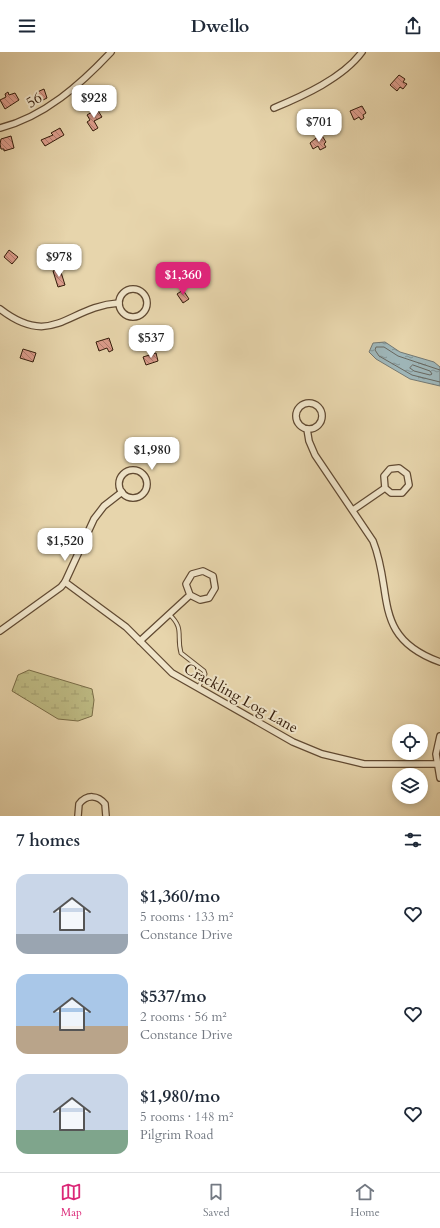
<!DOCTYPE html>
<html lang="en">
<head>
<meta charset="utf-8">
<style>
  body { margin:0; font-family:Cardo,serif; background:#f2f2f3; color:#1f2937; height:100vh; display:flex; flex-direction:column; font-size:15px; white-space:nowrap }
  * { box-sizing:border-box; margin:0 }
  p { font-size:13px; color:#747a83 }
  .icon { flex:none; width:22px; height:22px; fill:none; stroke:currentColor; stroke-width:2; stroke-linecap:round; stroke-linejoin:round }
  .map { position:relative; height:764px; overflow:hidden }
  .sheet { display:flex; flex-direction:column; background:#fff; flex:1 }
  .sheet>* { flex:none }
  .fabs { position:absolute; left:392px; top:672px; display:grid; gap:8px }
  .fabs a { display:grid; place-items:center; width:36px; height:36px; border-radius:50%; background:#fff; box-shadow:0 2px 6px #0003; font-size:20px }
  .price { position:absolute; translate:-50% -34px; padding:0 9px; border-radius:8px; background:#fff; color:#222; font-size:13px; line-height:26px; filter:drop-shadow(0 1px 2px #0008) }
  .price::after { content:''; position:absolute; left:50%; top:24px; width:12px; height:9px; margin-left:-6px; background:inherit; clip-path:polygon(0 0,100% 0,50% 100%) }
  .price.active { background:#db2777; color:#fff }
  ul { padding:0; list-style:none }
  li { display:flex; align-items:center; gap:12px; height:100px; padding:0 16px }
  li span { display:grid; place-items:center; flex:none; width:112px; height:80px; border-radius:12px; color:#555 }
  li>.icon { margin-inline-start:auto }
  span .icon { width:48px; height:48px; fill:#fffc; stroke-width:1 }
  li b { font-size:17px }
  h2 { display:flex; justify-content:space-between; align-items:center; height:48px; padding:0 16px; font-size:17px }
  header { display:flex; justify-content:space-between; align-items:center; height:52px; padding:0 16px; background:#fff; font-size:18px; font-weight:800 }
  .dock { display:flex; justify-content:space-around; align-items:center; height:56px; border-top:1px solid #e0e1e3; background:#fff; font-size:11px; color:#747a83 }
  .dock a { display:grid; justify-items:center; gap:2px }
  .dock .active { color:#db2777 }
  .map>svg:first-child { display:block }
  .wetland { fill:url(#wetland-marsh); stroke:#796c47 }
  .water { fill:url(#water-ripples); stroke:#747872 }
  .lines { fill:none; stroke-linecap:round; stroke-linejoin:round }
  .shore { stroke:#696860; stroke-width:1 }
  .building { fill:url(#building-back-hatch); stroke:#341c0a }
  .service-casing { stroke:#614a32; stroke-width:5 }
  .minor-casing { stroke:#614a32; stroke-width:8 }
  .service { stroke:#efe4c9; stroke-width:3 }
  .minor { stroke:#efe4c9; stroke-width:5.5 }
  .labels { text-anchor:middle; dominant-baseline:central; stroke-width:4; stroke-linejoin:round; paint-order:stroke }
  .street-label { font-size:15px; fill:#341c0a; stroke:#efe4c9 }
</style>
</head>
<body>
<header><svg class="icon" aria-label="menu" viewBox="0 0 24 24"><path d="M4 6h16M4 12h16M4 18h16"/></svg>Dwello<svg class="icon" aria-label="share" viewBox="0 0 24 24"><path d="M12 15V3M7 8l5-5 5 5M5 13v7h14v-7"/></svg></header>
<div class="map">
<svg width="440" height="764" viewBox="0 0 440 764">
  <defs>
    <pattern id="wetland-marsh" width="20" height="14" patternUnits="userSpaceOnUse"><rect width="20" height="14" fill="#bebb84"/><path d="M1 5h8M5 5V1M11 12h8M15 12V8" fill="none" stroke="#a4a071"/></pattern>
    <pattern id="water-ripples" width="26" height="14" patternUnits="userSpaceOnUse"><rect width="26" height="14" fill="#9eb5b7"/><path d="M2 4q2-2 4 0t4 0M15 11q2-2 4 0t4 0" fill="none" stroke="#829293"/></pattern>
    <pattern id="building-back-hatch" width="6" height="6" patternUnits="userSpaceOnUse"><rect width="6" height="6" fill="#dc9c8b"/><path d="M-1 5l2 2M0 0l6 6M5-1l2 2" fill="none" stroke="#b37e70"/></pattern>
  </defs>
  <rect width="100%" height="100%" fill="#e7d5ac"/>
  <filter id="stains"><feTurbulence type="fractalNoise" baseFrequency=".005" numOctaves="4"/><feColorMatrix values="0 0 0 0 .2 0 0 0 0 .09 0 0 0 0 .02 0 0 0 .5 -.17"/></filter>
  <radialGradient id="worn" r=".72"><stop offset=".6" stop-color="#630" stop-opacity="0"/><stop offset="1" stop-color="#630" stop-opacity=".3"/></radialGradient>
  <polygon class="wetland" points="29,618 92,637 94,648 92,664 78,669 58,667 12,639 18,623"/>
  <polygon class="water" points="385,290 400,300 434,310 440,315 440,334 410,327 376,307 369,300 373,291"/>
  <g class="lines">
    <g class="shore">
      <polygon points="413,313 430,319 432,322 430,323 414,319 410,316"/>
      <polyline points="440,318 398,304 384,295 376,295 375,298 379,304 412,323 440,330"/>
    </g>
  </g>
  <g class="building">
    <polygon points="399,23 405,27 403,30 407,32 403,37 400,35 397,39 390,33"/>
    <polygon points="44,37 47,46 39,50 35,41"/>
    <polygon points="8,40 9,43 15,41 19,48 5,57 0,48 6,45 5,42"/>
    <polygon points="362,54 366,61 363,63 364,66 361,68 359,65 354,68 350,59"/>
    <polygon points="97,57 102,65 94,69 98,76 93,79 87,70 90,68 87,63"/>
    <polygon points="60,76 64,83 45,94 41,88 53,83 51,81"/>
    <polygon points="321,82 326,90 324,92 326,95 320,98 318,94 313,97 310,91"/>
    <polygon points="11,84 14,96 4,99 4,97 1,97 0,92 1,87"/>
    <polygon points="9,198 18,205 12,212 4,205"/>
    <polygon points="60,217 65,233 58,235 53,219"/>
    <polygon points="183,238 189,247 183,251 177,242"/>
    <polygon points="109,286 113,298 109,300 107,296 99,299 96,290"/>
    <polygon points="23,297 36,301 33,310 20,306"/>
    <polygon points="156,301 158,309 146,313 143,305"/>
  </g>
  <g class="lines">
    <defs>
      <path id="service" d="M 169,562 C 185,577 176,583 181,601 L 204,619 L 205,622 L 198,636"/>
      <g id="minor">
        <path d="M 274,56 C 303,44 343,26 362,0"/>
        <path d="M 0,76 C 44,65 81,32 111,0"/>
        <circle cx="133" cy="251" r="14"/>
        <path d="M 0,257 C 53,298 68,254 119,251"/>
        <circle cx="309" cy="364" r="13"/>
        <path d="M 307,377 L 309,389 L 315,403 L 373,489 C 394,541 371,585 440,610"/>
        <circle cx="133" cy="432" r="14"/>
        <polyline points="353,458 385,436 384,424 390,417 399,416 407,422 409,433 402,441 391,441 385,436"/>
        <polyline points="65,530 126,575 172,621 293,690 322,702 364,712 437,712"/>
        <polyline points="0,579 61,535 65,530 94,467 104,454 122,440"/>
        <polyline points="140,589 190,543 186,532 192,522 203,519 213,524 215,536 209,546 200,548 190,543"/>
        <polyline points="440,684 436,702 440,726"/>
        <path d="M 78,764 L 79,752 C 87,742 98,743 105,752 L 106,764"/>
      </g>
    </defs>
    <use href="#service" class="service-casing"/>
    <use href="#minor" class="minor-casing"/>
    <use href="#service" class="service"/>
    <use href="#minor" class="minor"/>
  </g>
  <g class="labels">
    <g class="street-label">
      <text transform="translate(34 48) rotate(-31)">56</text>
      <text transform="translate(241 646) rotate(29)">Crackling Log Lane</text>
    </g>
  </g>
  <rect width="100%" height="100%" filter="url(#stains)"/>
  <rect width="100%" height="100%" fill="url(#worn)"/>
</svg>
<div class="fabs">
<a><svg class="icon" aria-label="locate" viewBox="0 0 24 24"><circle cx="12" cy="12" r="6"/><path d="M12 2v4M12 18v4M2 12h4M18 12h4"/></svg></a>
<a><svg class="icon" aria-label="layers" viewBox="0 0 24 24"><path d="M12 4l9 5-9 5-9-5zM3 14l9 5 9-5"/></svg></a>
</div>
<b class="price" style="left:94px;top:67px">$928</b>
<b class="price" style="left:319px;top:91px">$701</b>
<b class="price" style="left:59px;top:226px">$978</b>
<b class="price active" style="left:183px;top:244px">$1,360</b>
<b class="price" style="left:151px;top:307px">$537</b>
<b class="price" style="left:152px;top:419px">$1,980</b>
<b class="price" style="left:65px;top:510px">$1,520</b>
</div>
<section class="sheet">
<h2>7 homes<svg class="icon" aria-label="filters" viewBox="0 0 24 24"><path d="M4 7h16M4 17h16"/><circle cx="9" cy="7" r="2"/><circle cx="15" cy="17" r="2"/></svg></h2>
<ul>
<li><span style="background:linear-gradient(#c9d6e8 75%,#9aa5b1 0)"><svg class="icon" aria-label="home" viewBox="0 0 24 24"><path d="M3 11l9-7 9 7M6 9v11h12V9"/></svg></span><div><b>$1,360/mo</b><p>5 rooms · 133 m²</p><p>Constance Drive</p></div><svg class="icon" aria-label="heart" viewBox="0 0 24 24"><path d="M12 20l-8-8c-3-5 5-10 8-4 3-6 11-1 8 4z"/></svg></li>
<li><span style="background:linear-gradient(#a9c7e8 65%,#b9a48a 0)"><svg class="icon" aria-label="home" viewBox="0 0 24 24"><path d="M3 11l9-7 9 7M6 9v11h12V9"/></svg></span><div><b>$537/mo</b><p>2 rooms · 56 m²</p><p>Constance Drive</p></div><svg class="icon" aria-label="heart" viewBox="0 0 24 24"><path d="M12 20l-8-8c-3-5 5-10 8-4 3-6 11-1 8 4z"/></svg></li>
<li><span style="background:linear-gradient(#c9d6e8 70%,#7fa58c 0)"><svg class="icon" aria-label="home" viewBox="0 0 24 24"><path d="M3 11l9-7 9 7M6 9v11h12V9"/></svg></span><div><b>$1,980/mo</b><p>5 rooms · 148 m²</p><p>Pilgrim Road</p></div><svg class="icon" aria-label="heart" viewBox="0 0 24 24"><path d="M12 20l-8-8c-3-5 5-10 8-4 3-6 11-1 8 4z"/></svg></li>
</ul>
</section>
<nav class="dock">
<a class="active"><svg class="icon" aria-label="map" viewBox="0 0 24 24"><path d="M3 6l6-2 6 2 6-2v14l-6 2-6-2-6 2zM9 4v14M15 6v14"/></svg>Map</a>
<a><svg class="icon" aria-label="saved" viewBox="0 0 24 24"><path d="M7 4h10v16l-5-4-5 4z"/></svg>Saved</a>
<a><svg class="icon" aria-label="home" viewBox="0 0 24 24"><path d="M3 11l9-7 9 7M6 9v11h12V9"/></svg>Home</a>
</nav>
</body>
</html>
